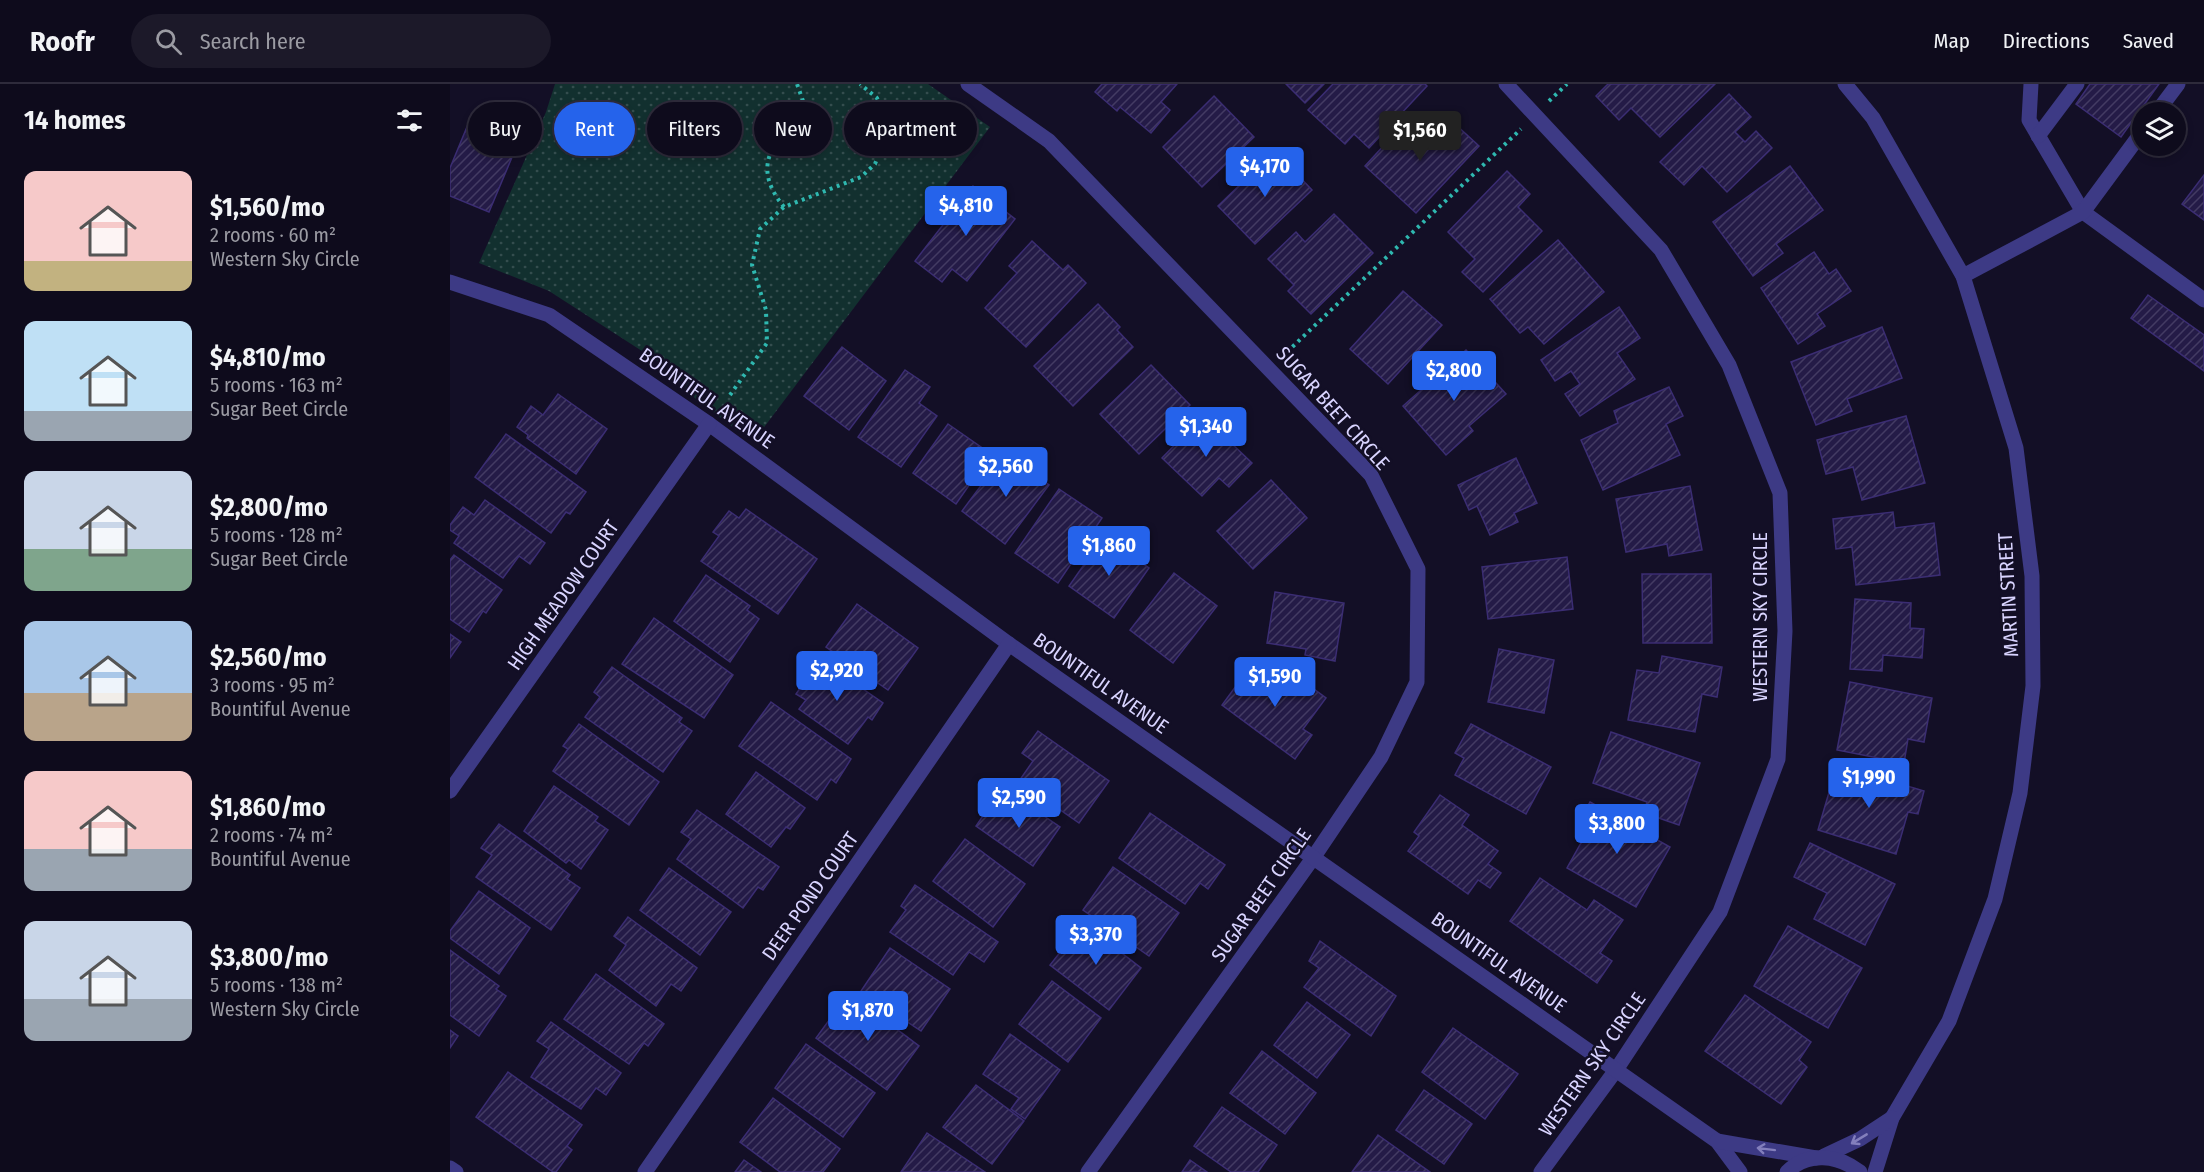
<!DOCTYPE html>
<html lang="en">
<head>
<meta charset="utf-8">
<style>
  body { margin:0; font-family:"Fira Sans Condensed",sans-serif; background:#1c1929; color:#f1f3f6; height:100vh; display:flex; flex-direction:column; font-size:22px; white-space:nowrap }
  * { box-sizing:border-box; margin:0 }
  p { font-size:20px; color:#9b9ba3 }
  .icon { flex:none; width:33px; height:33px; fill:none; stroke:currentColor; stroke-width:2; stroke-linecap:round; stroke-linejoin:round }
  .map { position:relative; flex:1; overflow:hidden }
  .side { display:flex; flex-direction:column; background:#0e0b1c; width:450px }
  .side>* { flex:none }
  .top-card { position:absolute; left:18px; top:18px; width:570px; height:54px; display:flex; gap:12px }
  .tools { position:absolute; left:1682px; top:18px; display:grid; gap:12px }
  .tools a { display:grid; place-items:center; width:54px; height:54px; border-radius:50%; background:#0e0b1c; box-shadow:0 3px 9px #0003,0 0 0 2px #2e2b3b; font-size:30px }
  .price { position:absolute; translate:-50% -51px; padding:0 14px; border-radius:6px; background:#2563eb; color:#fff; font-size:20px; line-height:39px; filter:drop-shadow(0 2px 3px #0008) }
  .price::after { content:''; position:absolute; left:50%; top:36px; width:18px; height:14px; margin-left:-9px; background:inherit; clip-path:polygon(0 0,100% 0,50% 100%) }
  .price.current { background:#222; color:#fff }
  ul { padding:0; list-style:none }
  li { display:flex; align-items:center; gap:18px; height:150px; padding:0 24px }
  li span { display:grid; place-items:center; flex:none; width:168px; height:120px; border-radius:12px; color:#555 }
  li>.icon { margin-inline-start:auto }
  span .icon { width:72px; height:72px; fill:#fffc; stroke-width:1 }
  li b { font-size:26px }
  h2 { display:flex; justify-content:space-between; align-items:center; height:72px; padding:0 24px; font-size:26px }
  .tag { padding:0 21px; border-radius:27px; background:#0e0b1c; box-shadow:0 3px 9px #0003,0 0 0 2px #2e2b3b; font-size:21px; line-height:54px }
  .tag.current { background:#2563eb; color:#fff }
  header { display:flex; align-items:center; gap:36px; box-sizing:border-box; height:84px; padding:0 30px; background:#0e0b1c; border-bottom:2px solid #2e2b3b }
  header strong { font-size:28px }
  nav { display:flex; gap:33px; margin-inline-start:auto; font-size:21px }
  .search { width:420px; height:54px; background:#1c1929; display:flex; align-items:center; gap:15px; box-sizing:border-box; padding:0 21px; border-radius:33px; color:#9b9ba3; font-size:22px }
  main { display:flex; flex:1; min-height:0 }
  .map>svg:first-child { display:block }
  .grass { fill:url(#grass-dots) }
  .building { fill:url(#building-hatch); stroke:#3b2d73; stroke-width:1.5 }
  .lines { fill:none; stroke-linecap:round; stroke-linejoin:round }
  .path { stroke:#2fb8b0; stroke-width:4; stroke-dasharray:3 4.5; stroke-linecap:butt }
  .service { stroke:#3d3a85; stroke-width:15 }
  .minor { stroke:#3d3a85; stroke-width:15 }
  .oneway { stroke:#837fbc }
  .labels { text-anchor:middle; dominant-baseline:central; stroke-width:5; stroke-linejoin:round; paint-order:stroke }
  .street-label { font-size:20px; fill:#d9d4ff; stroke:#130f26 }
</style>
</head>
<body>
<header>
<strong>Roofr</strong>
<div class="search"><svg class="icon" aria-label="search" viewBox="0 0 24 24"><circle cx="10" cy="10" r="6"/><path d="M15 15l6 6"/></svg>Search here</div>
<nav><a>Map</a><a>Directions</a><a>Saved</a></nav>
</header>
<main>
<section class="side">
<h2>14 homes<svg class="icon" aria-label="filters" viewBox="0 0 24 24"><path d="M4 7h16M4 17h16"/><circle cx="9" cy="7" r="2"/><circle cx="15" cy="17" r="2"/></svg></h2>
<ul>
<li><span style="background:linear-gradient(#f6c9c9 75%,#c2b280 0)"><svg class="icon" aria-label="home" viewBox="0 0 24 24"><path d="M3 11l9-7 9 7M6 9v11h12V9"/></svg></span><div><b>$1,560/mo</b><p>2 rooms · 60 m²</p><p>Western Sky Circle</p></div></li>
<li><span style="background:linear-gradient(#bfe0f5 75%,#9aa5b1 0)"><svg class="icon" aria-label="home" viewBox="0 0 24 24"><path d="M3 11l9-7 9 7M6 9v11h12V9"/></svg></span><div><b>$4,810/mo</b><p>5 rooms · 163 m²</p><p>Sugar Beet Circle</p></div></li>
<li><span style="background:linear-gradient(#c9d6e8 65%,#7fa58c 0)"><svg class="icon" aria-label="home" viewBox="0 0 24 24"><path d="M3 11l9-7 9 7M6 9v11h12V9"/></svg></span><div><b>$2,800/mo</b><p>5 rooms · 128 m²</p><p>Sugar Beet Circle</p></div></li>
<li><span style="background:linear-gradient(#a9c7e8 60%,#b9a48a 0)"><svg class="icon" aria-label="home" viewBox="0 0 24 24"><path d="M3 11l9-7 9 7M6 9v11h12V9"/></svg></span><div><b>$2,560/mo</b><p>3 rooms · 95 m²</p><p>Bountiful Avenue</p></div></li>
<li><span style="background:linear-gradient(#f6c9c9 65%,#9aa5b1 0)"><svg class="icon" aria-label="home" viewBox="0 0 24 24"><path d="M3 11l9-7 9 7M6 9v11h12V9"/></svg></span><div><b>$1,860/mo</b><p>2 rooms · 74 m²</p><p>Bountiful Avenue</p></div></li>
<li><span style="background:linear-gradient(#c9d6e8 65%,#9aa5b1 0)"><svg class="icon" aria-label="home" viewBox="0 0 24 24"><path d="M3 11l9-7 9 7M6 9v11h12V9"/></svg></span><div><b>$3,800/mo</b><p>5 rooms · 138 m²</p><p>Western Sky Circle</p></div></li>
</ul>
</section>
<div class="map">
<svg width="1754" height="1088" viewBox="0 0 1754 1088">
  <defs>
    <pattern id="grass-dots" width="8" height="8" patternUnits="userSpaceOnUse" patternTransform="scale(1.5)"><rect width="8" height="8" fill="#12302f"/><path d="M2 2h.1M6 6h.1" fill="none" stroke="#344d4e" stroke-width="1.8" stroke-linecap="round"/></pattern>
    <pattern id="building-hatch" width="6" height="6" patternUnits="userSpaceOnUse" patternTransform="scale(1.5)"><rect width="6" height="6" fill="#241b47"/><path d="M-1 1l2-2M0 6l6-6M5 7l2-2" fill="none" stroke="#433b63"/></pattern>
  </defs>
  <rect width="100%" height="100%" fill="#130f26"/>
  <polygon class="grass" points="105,0 478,0 540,43 306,354 289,348 237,308 226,289 99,207 29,179 96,28"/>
  <g class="building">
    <polygon points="652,0 727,0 711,18 720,26 701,49 670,23 667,27 645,8"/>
    <polygon points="836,0 874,0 855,19"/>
    <polygon points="883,0 975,0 977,2 919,64 904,50 895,60 858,26"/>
    <polygon points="1158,0 1265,0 1210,53 1181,24 1169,36 1146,12"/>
    <polygon points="1640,0 1709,0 1671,53 1626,20"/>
    <polygon points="1279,10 1301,33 1285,48 1295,58 1306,47 1322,64 1277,108 1252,82 1234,101 1210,78"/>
    <polygon points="764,12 804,53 752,103 713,63"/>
    <polygon points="959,34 986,58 1004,39 1029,62 966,129 915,82"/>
    <polygon points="19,38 68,59 39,128 0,112 0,84"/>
    <polygon points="354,40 363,51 343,70 333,59"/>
    <polygon points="825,67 862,106 805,160 768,122"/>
    <polygon points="1340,82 1373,126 1326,160 1333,169 1303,192 1263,138"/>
    <polygon points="1057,87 1080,110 1068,123 1092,147 1033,208 1012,188 1025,175 998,148"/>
    <polygon points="1754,91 1754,136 1732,120"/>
    <polygon points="523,102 565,135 517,197 502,185 492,198 465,177"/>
    <polygon points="884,130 923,169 861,230 838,207 844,201 818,175 846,148 855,158"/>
    <polygon points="1108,156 1154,208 1094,260 1078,243 1070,249 1040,215"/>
    <polygon points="582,157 613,186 618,181 636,199 576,263 535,224 567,189 559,182"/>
    <polygon points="1364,168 1379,190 1386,185 1401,207 1367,230 1375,242 1348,260 1311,204"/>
    <polygon points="953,207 992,241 938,300 900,265"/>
    <polygon points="1698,211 1754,251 1754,287 1681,234"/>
    <polygon points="648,220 670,243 667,246 683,263 623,322 584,282"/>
    <polygon points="1169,223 1190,254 1167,269 1185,295 1130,332 1115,310 1130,300 1121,287 1105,297 1091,276"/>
    <polygon points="1432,243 1452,294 1397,315 1402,327 1366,341 1341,278"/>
    <polygon points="392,263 436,297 399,346 354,312"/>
    <polygon points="1016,266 1056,310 1019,342 1023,347 996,371 953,322"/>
    <polygon points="701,281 740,321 689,370 650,330"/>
    <polygon points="455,286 480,303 469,319 487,332 451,383 408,353"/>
    <polygon points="1219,303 1233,332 1216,340 1230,371 1153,406 1131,356 1168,339 1164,327"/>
    <polygon points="108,310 157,345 126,390 77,354 78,351 67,343 81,322 93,331"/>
    <polygon points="753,332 802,379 779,403 769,394 752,412 712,374"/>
    <polygon points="1456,332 1475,399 1412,416 1403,383 1376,390 1367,356"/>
    <polygon points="498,340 541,370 506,420 463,389"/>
    <polygon points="56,350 136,408 120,430 116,428 101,449 25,393"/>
    <polygon points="556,368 599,401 555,460 512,427"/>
    <polygon points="1066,374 1087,419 1064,429 1068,438 1040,451 1027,422 1019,426 1008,401"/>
    <polygon points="821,396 857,434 803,485 767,447"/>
    <polygon points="1240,402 1252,466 1219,472 1217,460 1176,468 1166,415"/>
    <polygon points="609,405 652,434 608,499 565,469"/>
    <polygon points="35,416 95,459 80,480 69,472 53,494 4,459 9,452 0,446 0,441 13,423 24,431"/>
    <polygon points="296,425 367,475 328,530 251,477 269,452 263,448 279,427 289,434"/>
    <polygon points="1443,428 1445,444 1484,439 1490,491 1406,501 1402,463 1386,465 1383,435"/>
    <polygon points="654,452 699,484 664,534 619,502"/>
    <polygon points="4,471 52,506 36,529 33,527 19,548 0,535 0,476"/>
    <polygon points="1117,473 1123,525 1038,535 1032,483"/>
    <polygon points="724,489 767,522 723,579 680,546"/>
    <polygon points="1192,490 1261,490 1262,559 1193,559"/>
    <polygon points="256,491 300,522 297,526 309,535 280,578 224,537"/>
    <polygon points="825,508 894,519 885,577 855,571 856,565 817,559"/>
    <polygon points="1405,515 1461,519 1460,544 1474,545 1472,574 1433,571 1432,587 1400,585"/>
    <polygon points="407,520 468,564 438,606 376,563"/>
    <polygon points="204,534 283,591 254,634 172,580"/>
    <polygon points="0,550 11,558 0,574"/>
    <polygon points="1049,565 1104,576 1094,629 1038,618"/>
    <polygon points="1212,572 1272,583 1267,613 1252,610 1245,648 1178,636 1187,586 1209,589"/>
    <polygon points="370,575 433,619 422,636 418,633 398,660 349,625 356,616 346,610"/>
    <polygon points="805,576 842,604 849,594 876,614 853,645 862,651 845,675 772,621"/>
    <polygon points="162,583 232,634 229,638 242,647 213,688 135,633 150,613 144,608"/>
    <polygon points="1400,598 1482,614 1474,658 1458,655 1454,679 1387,666"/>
    <polygon points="321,618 401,675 386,699 381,695 367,716 289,662"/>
    <polygon points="129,640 209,698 179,741 103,687 118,665 113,662"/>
    <polygon points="1021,640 1101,683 1076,730 1005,691 1014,674 1005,669"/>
    <polygon points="588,647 659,697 629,739 569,697 583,677 572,669"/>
    <polygon points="1161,648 1250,679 1229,741 1194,729 1197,718 1143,699"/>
    <polygon points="1387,681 1474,707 1468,730 1458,728 1446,770 1368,746"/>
    <polygon points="306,688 355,724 340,745 336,743 321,763 276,730"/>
    <polygon points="104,702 148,733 145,737 158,746 131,785 119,776 116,779 74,747"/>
    <polygon points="990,711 1019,731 1012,741 1048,767 1038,780 1051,789 1040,804 1028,796 1018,810 958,767 969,752 964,748"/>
    <polygon points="545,714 562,725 569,715 610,743 583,782 526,742"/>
    <polygon points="1140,718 1220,763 1186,823 1117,784 1137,748 1127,742"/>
    <polygon points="247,726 329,783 313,806 308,803 293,824 227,775 241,755 231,748"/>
    <polygon points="700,729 775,781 758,805 750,799 735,820 669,774"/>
    <polygon points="49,740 120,791 117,795 130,804 101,846 26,793 42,771 31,764"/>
    <polygon points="515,755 575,800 543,843 483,797"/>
    <polygon points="1360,759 1445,800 1415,861 1364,835 1377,809 1344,793"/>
    <polygon points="663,783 729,829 699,872 633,826"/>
    <polygon points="219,784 281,828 250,871 190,826"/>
    <polygon points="1090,794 1137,826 1144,816 1173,836 1150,869 1162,877 1147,899 1060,837"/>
    <polygon points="465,801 548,858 534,878 519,868 503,891 440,848 456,826 451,822"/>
    <polygon points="29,807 80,844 49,890 0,854 0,847"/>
    <polygon points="178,833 247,884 231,907 221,900 206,922 159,886 176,861 164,852"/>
    <polygon points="633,839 691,884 659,926 600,881"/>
    <polygon points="1338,842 1412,884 1378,944 1304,902"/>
    <polygon points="870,857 946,912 921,952 854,903 869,884 859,877"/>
    <polygon points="440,864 500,905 471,947 411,907"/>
    <polygon points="0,866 49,902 46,905 56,912 29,952 0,931"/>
    <polygon points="146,890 214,940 198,962 194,959 179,980 114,935"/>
    <polygon points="602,897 651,934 618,978 569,940"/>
    <polygon points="399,909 469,962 437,1006 366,954"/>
    <polygon points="1295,911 1361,958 1349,976 1357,983 1331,1020 1255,967"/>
    <polygon points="857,918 900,951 867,994 824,961"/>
    <polygon points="101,938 171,989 156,1011 146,1004 131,1025 81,993 99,965 87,957"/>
    <polygon points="1003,944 1068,990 1035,1035 972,988"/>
    <polygon points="0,946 8,952 0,964"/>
    <polygon points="560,950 610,986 575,1035 561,1025 569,1014 533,990"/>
    <polygon points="356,960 425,1009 393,1053 325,1004"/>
    <polygon points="812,967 866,1009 835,1050 780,1009"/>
    <polygon points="58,988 132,1041 117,1062 122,1066 106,1088 103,1088 26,1033"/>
    <polygon points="526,1001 574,1037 542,1080 493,1043"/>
    <polygon points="974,1006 1022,1040 994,1080 946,1046"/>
    <polygon points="323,1014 390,1065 373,1088 330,1088 290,1058"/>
    <polygon points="772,1023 827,1061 808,1088 781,1088 744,1062"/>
    <polygon points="477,1049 535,1088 451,1088"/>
    <polygon points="928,1051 980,1088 902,1088"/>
    <polygon points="294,1076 311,1088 285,1088"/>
    <polygon points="740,1076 757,1088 732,1088"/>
  </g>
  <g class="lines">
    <g class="path">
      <polyline points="1099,17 1117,0"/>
      <path d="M 334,123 C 316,101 310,79 329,55 C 336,46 349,39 358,31 L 347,0"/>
      <polyline points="837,268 1071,45"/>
      <polyline points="280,311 317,259 316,226 302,181 310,145 334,123 411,93 425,80 433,60 435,37 427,14 410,0"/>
    </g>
    <g class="service">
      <polyline points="1581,0 1579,36 1633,128 1754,216"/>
      <polyline points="1707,28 1728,0"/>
      <polyline points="1588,52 1627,0"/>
      <polyline points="1513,192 1633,128 1692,48"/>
    </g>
    <g class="minor">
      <polyline points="518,0 599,57 921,391 968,485 967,598 931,673 863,774 638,1088"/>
      <polyline points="1056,0 1211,166 1279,281 1330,409 1335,547 1328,675 1270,828 1166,986 1091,1088"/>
      <polyline points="1395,0 1423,34 1513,192 1566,364 1582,492 1583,602 1570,709 1545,815 1499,937 1442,1034 1425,1088"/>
      <polyline points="0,198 99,231 259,340 559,560 1267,1057 1290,1088"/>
      <polyline points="0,707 259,340"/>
      <polyline points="1267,1057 1366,1074"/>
      <polyline points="1374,1072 1410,1055 1442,1034"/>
      <polyline points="0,1084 6,1088"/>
      <polyline points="195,1088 559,560"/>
      <path d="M 1337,1088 C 1358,1067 1388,1071 1410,1088"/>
    </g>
  </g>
  <defs><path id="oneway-shaft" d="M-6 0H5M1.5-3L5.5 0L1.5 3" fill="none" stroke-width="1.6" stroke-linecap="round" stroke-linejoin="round" transform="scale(1.5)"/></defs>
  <g class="oneway">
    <use href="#oneway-shaft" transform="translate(1409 1055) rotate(149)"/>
    <use href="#oneway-shaft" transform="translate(1316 1065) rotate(-173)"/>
  </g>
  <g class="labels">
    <g class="street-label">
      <text transform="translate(257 314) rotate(35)">BOUNTIFUL AVENUE</text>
      <text transform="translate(883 324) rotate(48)">SUGAR BEET CIRCLE</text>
      <text transform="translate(113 511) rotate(-55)">HIGH MEADOW COURT</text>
      <text transform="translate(1558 511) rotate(-93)">MARTIN STREET</text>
      <text transform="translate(1310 533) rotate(-90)">WESTERN SKY CIRCLE</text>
      <text transform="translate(651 599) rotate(35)">BOUNTIFUL AVENUE</text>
      <text transform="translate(811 811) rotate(-55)">SUGAR BEET CIRCLE</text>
      <text transform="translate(360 812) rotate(-55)">DEER POND COURT</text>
      <text transform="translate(1049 878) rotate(35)">BOUNTIFUL AVENUE</text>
      <text transform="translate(1142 980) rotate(-55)">WESTERN SKY CIRCLE</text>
    </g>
  </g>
</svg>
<div class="tools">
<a><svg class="icon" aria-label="layers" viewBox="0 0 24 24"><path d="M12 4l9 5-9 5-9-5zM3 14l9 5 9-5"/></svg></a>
</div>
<b class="price current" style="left:970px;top:78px">$1,560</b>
<b class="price" style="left:815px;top:114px">$4,170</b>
<b class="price" style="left:516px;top:153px">$4,810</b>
<b class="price" style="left:1004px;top:318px">$2,800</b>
<b class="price" style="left:756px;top:374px">$1,340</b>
<b class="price" style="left:556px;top:414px">$2,560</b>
<b class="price" style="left:659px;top:493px">$1,860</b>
<b class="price" style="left:387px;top:618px">$2,920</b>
<b class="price" style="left:825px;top:624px">$1,590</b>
<b class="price" style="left:1419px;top:725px">$1,990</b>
<b class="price" style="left:569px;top:745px">$2,590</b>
<b class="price" style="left:1167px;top:771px">$3,800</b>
<b class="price" style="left:646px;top:882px">$3,370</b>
<b class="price" style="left:418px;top:958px">$1,870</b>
<div class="top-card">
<a class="tag">Buy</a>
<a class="tag current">Rent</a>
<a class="tag">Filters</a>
<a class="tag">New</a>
<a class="tag">Apartment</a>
</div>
</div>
</main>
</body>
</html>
